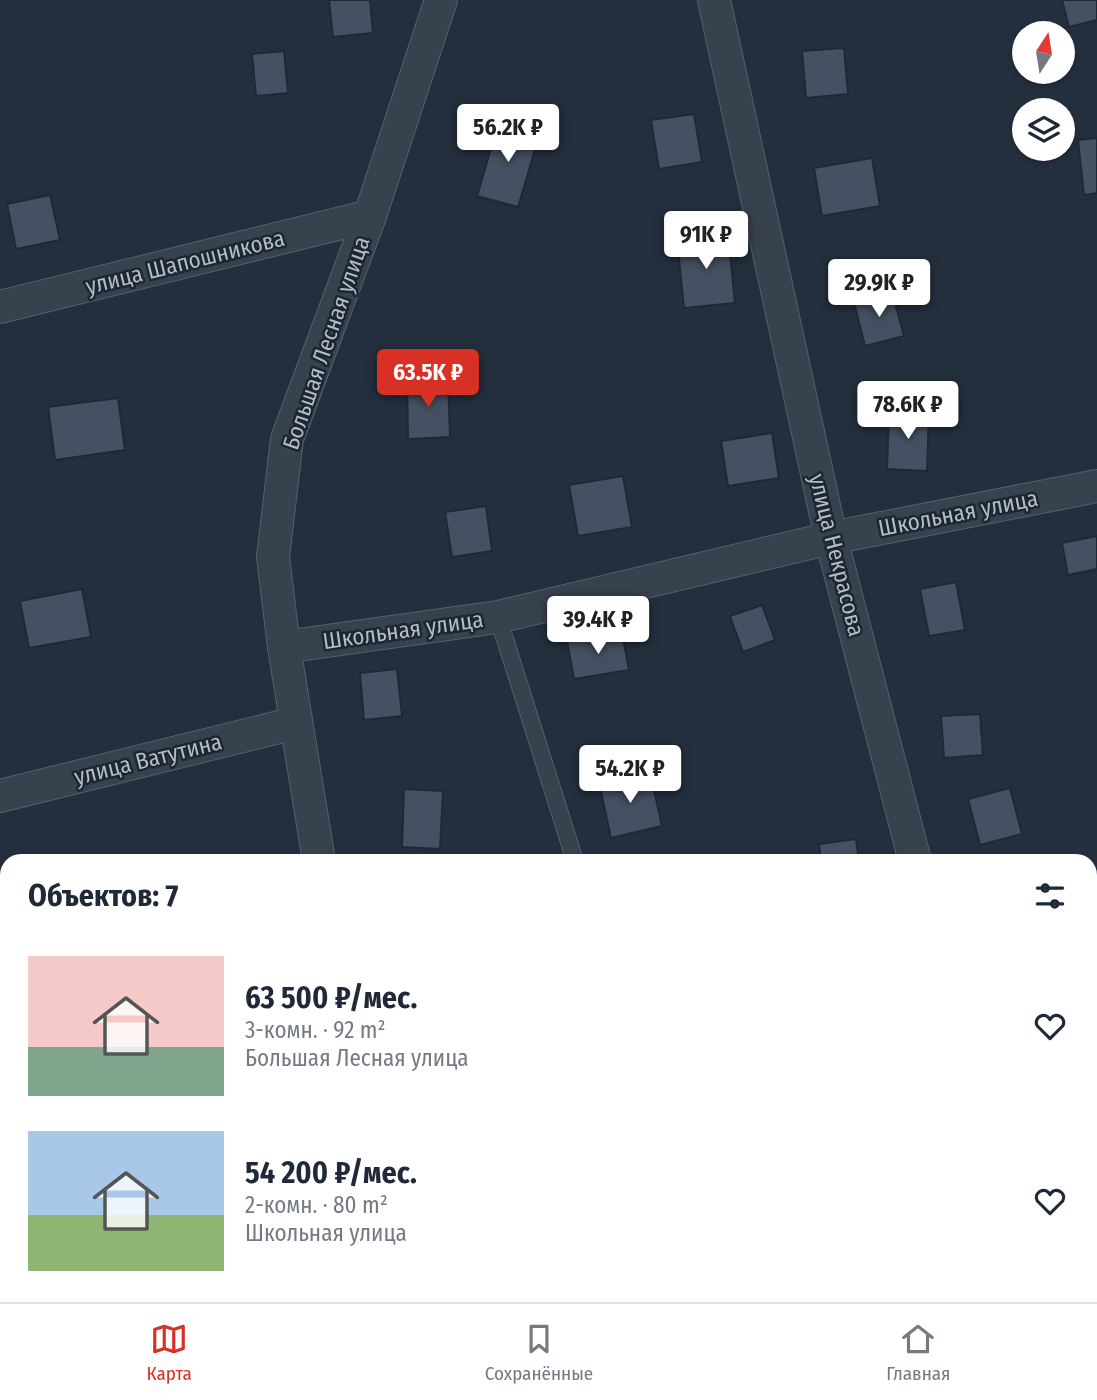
<!DOCTYPE html>
<html lang="ru">
<head>
<meta charset="utf-8">
<style>
  body { margin:0; font-family:"Fira Sans Condensed",sans-serif; background:#f2f2f3; color:#1f2937; height:100vh; display:flex; flex-direction:column; font-size:26px; white-space:nowrap }
  * { box-sizing:border-box; margin:0 }
  p { font-size:23px; color:#747a83 }
  .icon { flex:none; width:38px; height:38px; fill:none; stroke:currentColor; stroke-width:2; stroke-linecap:round; stroke-linejoin:round }
  .map { position:relative; flex:1; overflow:hidden }
  .sheet { position:absolute; left:0px; top:854px; width:1097px; height:448px; display:flex; flex-direction:column; background:#fff; border-radius:21px 21px 0 0; box-shadow:0 2px 5px #0004 }
  .sheet>* { flex:none }
  .needle { width:46px; rotate:12deg }
  .buttons { position:absolute; left:1012px; top:21px; display:grid; gap:14px }
  .buttons a { display:grid; place-items:center; width:63px; height:63px; border-radius:50%; background:#fff; box-shadow:0 2px 5px #0004; font-size:35px }
  .price { position:absolute; translate:-50% -60px; padding:0 16px; border-radius:7px; background:#fff; color:#222; font-size:23px; line-height:46px; filter:drop-shadow(0 2px 4px #0008) }
  .price::after { content:''; position:absolute; left:50%; top:42px; width:21px; height:16px; margin-left:-10px; background:inherit; clip-path:polygon(0 0,100% 0,50% 100%) }
  .price.active { background:#d93025; color:#fff }
  ul { padding:0; list-style:none }
  li { display:flex; align-items:center; gap:21px; height:175px; padding:0 28px }
  li span { display:grid; place-items:center; flex:none; width:196px; height:140px; border-radius:0px; color:#555 }
  li>.icon { margin-inline-start:auto }
  span .icon { width:84px; height:84px; fill:#fffc; stroke-width:1 }
  li b { font-size:30px }
  h2 { display:flex; justify-content:space-between; align-items:center; height:84px; padding:0 28px; font-size:30px }
  .dock { display:flex; justify-content:space-around; align-items:center; height:98px; border-top:2px solid #e0e1e3; background:#fff; font-size:19px; color:#747a83 }
  .dock a { display:grid; justify-items:center; gap:4px }
  .dock .active { color:#d93025 }
  .map>svg:first-child { display:block }
  .building { fill:#455162; stroke:#1f2835; stroke-width:2 }
  .lines { fill:none; stroke-linecap:round; stroke-linejoin:round }
  .service-casing { stroke:#565f6c; stroke-width:18 }
  .minor-casing { stroke:#565f6c; stroke-width:34 }
  .service { stroke:#38414e; stroke-width:16 }
  .minor { stroke:#38414e; stroke-width:32 }
  .labels { text-anchor:middle; dominant-baseline:central; stroke-width:5; stroke-linejoin:round; paint-order:stroke }
  .street-label { font-size:23px; fill:#b4bcc9; stroke:#1d2633 }
</style>
</head>
<body>
<div class="map">
<svg width="1097" height="1302" viewBox="0 0 1097 1302">
  <rect width="100%" height="100%" fill="#242f3e"/>
  <g class="building">
    <polygon points="329,0 370,0 373,33 333,37"/>
    <polygon points="1062,0 1097,0 1097,20 1069,27"/>
    <polygon points="844,48 848,94 806,98 802,51"/>
    <polygon points="284,51 288,93 256,96 252,54"/>
    <polygon points="694,114 702,162 659,169 651,120"/>
    <polygon points="499,121 540,133 518,207 477,196"/>
    <polygon points="1097,138 1097,193 1084,195 1078,140"/>
    <polygon points="872,158 880,206 822,216 814,168"/>
    <polygon points="50,195 60,240 16,249 7,204"/>
    <polygon points="728,234 735,303 684,308 677,239"/>
    <polygon points="892,292 904,336 865,346 854,303"/>
    <polygon points="448,380 450,437 408,439 407,381"/>
    <polygon points="118,398 125,450 55,460 48,407"/>
    <polygon points="889,411 929,412 927,471 887,469"/>
    <polygon points="772,433 779,478 728,486 721,441"/>
    <polygon points="623,476 632,527 578,536 569,485"/>
    <polygon points="486,506 492,551 452,557 445,512"/>
    <polygon points="1097,536 1097,569 1068,575 1062,543"/>
    <polygon points="956,582 965,630 929,636 920,589"/>
    <polygon points="82,589 91,637 29,648 20,601"/>
    <polygon points="762,605 775,640 743,652 730,616"/>
    <polygon points="622,632 629,670 574,679 567,641"/>
    <polygon points="397,669 402,716 364,720 360,673"/>
    <polygon points="980,714 983,755 944,758 941,716"/>
    <polygon points="650,772 662,826 611,838 599,783"/>
    <polygon points="1010,788 1022,834 980,845 968,799"/>
    <polygon points="404,789 443,791 440,849 402,847"/>
    <polygon points="856,839 859,861 821,861 819,844"/>
    <polygon points="1095,1038 1097,1113 1090,1114 1090,1039"/>
    <polygon points="1090,1174 1097,1174 1097,1220 1090,1221"/>
    <polygon points="500,1295 562,1295 563,1302 501,1302"/>
  </g>
  <g class="lines">
    <defs>
      <g id="service">
        <polyline points="498,617 575,861"/>
        <polyline points="689,1295 690,1302"/>
      </g>
      <g id="minor">
        <polyline points="714,0 831,538 915,861"/>
        <polyline points="0,307 370,216"/>
        <polyline points="284,647 498,617 831,538 1097,486"/>
        <polyline points="0,796 295,723"/>
        <polyline points="319,861 284,647 273,557 287,439 370,216 441,0"/>
        <polyline points="393,1295 394,1302"/>
        <polyline points="1017,1295 1018,1302"/>
      </g>
    </defs>
    <use href="#service" class="service-casing"/>
    <use href="#minor" class="minor-casing"/>
    <use href="#service" class="service"/>
    <use href="#minor" class="minor"/>
  </g>
  <g class="labels">
    <g class="street-label">
      <text transform="translate(185 262) rotate(-14)">улица Шапошникова</text>
      <text transform="translate(326 343) rotate(-71)">Большая Лесная улица</text>
      <text transform="translate(958 513) rotate(-11)">Школьная улица</text>
      <text transform="translate(837 555) rotate(76)">улица Некрасова</text>
      <text transform="translate(403 630) rotate(-8)">Школьная улица</text>
      <text transform="translate(148 759) rotate(-14)">улица Ватутина</text>
    </g>
  </g>
</svg>
<div class="buttons">
<a><svg class="needle" viewBox="-14 -14 28 28"><path d="M0-13l5 13h-10z" fill="#e53935"/><path d="M0 13l5-13h-10z" fill="#747a83"/></svg></a>
<a><svg class="icon" aria-label="layers" viewBox="0 0 24 24"><path d="M12 4l9 5-9 5-9-5zM3 14l9 5 9-5"/></svg></a>
</div>
<b class="price" style="left:508px;top:164px">56.2K ₽</b>
<b class="price" style="left:706px;top:271px">91K ₽</b>
<b class="price" style="left:879px;top:319px">29.9K ₽</b>
<b class="price active" style="left:428px;top:409px">63.5K ₽</b>
<b class="price" style="left:908px;top:441px">78.6K ₽</b>
<b class="price" style="left:598px;top:656px">39.4K ₽</b>
<b class="price" style="left:630px;top:805px">54.2K ₽</b>
<section class="sheet">
<h2>Объектов: 7<svg class="icon" aria-label="filters" viewBox="0 0 24 24"><path d="M4 7h16M4 17h16"/><circle cx="9" cy="7" r="2"/><circle cx="15" cy="17" r="2"/></svg></h2>
<ul>
<li><span style="background:linear-gradient(#f6c9c9 65%,#7fa58c 0)"><svg class="icon" aria-label="home" viewBox="0 0 24 24"><path d="M3 11l9-7 9 7M6 9v11h12V9"/></svg></span><div><b>63 500 ₽/мес.</b><p>3-комн. · 92 m²</p><p>Большая Лесная улица</p></div><svg class="icon" aria-label="heart" viewBox="0 0 24 24"><path d="M12 20l-8-8c-3-5 5-10 8-4 3-6 11-1 8 4z"/></svg></li>
<li><span style="background:linear-gradient(#a9c7e8 60%,#8fb573 0)"><svg class="icon" aria-label="home" viewBox="0 0 24 24"><path d="M3 11l9-7 9 7M6 9v11h12V9"/></svg></span><div><b>54 200 ₽/мес.</b><p>2-комн. · 80 m²</p><p>Школьная улица</p></div><svg class="icon" aria-label="heart" viewBox="0 0 24 24"><path d="M12 20l-8-8c-3-5 5-10 8-4 3-6 11-1 8 4z"/></svg></li>
</ul>
</section>
</div>
<nav class="dock">
<a class="active"><svg class="icon" aria-label="map" viewBox="0 0 24 24"><path d="M3 6l6-2 6 2 6-2v14l-6 2-6-2-6 2zM9 4v14M15 6v14"/></svg>Карта</a>
<a><svg class="icon" aria-label="saved" viewBox="0 0 24 24"><path d="M7 4h10v16l-5-4-5 4z"/></svg>Сохранённые</a>
<a><svg class="icon" aria-label="home" viewBox="0 0 24 24"><path d="M3 11l9-7 9 7M6 9v11h12V9"/></svg>Главная</a>
</nav>
</body>
</html>
